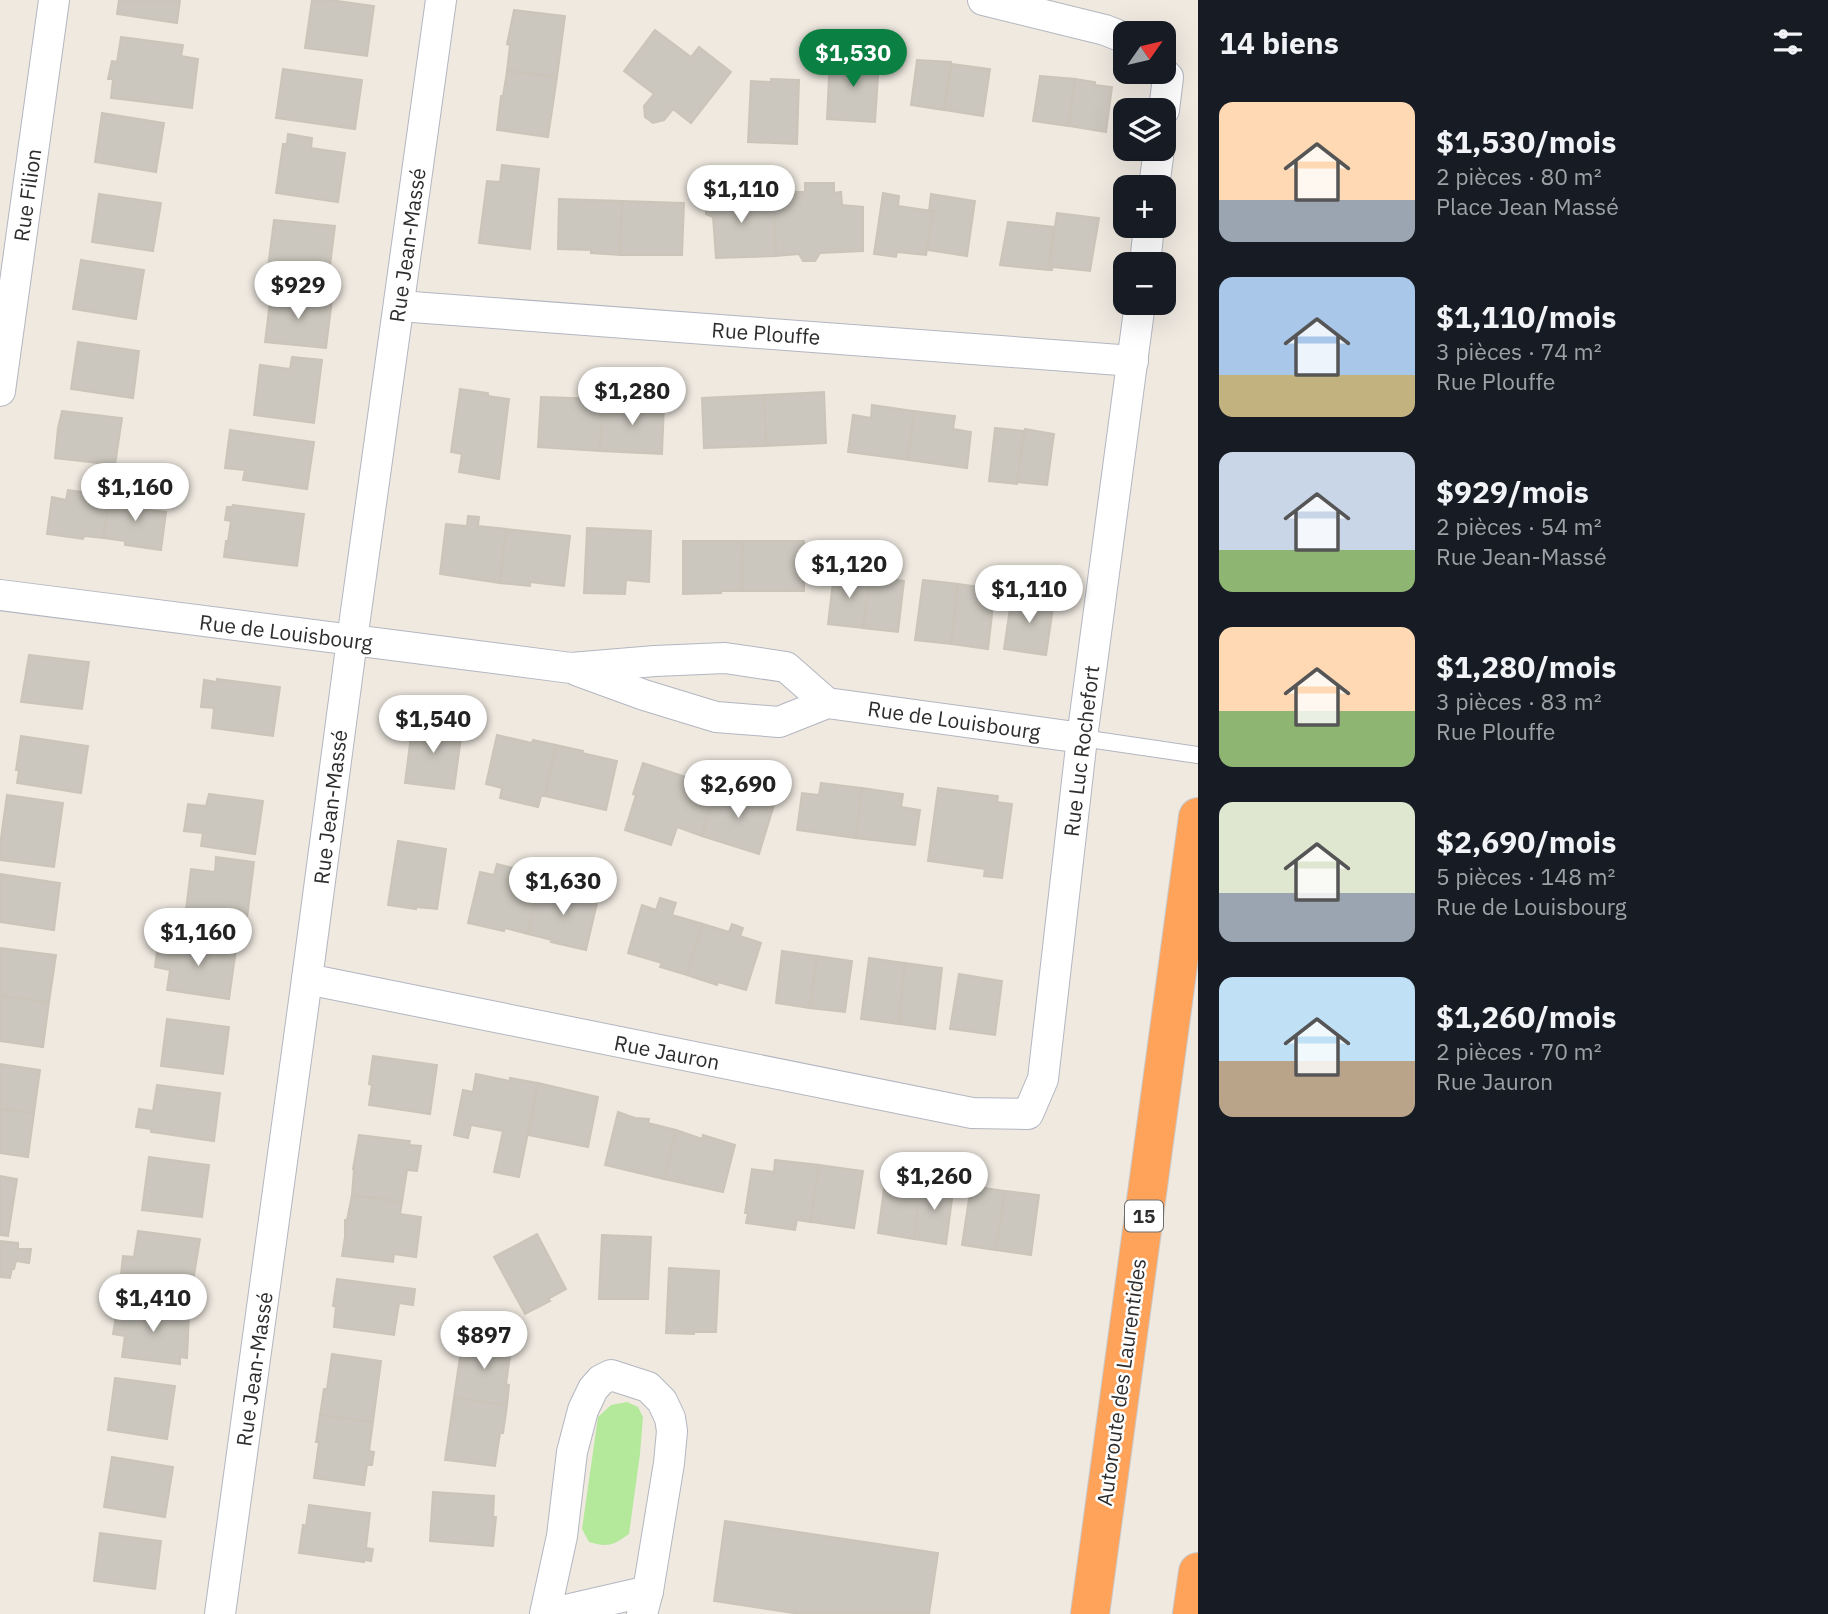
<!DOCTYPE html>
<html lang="fr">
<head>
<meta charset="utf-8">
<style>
  body { margin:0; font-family:"IBM Plex Sans",sans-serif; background:#20242c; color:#f1f3f6; height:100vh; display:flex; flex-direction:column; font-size:26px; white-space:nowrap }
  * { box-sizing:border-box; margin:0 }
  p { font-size:23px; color:#9ea1a6 }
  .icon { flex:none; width:38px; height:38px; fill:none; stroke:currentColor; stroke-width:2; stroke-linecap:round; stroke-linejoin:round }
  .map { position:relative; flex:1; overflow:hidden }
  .sheet { display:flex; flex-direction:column; background:#171b24; width:630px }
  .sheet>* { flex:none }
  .needle { width:46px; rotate:56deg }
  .controls { position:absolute; left:1113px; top:21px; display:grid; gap:14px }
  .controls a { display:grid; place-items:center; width:63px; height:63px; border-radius:14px; background:#171b24; box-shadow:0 7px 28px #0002; font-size:35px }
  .price { position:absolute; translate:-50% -60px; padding:0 16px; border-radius:24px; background:#fff; color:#222; font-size:23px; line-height:46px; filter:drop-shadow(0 2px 4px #0008) }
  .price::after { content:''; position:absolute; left:50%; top:42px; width:21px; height:16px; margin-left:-10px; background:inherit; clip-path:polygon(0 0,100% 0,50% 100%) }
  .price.selected { background:#0b8043; color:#fff }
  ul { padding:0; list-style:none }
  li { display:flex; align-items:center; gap:21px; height:175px; padding:0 21px }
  li span { display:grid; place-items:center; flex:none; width:196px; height:140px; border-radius:14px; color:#555 }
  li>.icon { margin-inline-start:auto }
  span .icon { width:84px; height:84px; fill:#fffc; stroke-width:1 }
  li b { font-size:30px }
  h2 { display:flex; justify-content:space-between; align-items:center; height:84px; padding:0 21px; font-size:30px }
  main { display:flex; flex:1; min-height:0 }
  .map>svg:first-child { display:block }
  .green { fill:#b4e89a }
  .building { fill:#cbc7be; stroke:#cbc5b9; stroke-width:2 }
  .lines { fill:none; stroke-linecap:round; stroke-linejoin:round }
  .service-casing { stroke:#b3b6c1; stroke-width:18 }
  .minor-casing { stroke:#b3b6c1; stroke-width:32 }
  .motorway-casing { stroke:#c8c8c8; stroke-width:40 }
  .service { stroke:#fff; stroke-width:16 }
  .minor { stroke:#fff; stroke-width:30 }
  .motorway { stroke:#ffa35b; stroke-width:38 }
  .labels { text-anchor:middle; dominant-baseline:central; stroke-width:5; stroke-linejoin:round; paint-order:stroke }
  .shield { fill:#fff; stroke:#6c6c6c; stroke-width:2 }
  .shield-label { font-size:19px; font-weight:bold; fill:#2d2d2d }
  .street-label { font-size:21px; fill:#2d2d2d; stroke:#fff }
</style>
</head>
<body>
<main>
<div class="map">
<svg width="1198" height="1614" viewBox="0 0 1198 1614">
  <rect width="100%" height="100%" fill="#efe9e0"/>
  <path class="green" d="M 627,1402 L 638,1407 L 643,1417 L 640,1454 L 629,1534 C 613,1545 609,1548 589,1542 L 582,1529 L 598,1417 L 611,1405 Z"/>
  <g class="building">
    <polygon points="119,0 180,0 177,23 117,14"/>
    <polygon points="312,0 330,0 374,6 367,56 305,48"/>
    <polygon points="514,10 565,16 557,77 507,71 510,45 507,44"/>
    <polygon points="655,30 691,57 699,47 731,72 691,123 673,109 664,120 653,123 645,117 644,106 654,94 624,71"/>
    <polygon points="121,37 183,45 181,56 198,59 192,108 111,98 113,79 108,79 112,61 117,62"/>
    <polygon points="830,56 879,61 875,122 827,119"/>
    <polygon points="917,60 951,62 944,110 911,105"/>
    <polygon points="952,64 990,69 983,116 944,110"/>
    <polygon points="283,69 362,80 355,129 276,118"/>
    <polygon points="507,71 557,77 548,137 497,130 501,96 503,96"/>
    <polygon points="1040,76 1075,79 1069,126 1033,121"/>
    <polygon points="771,79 799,80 797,144 748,142 751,81 771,82"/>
    <polygon points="1075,79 1095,82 1095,85 1112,87 1106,132 1069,126"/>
    <polygon points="102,113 164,123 156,172 95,162"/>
    <polygon points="288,134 312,138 311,148 345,153 338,202 276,193 283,144 287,144"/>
    <polygon points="502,165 539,169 530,249 479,243 487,181 500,182"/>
    <polygon points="805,183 834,183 834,193 841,192 842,205 863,207 863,251 820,253 815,261 803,261 799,254 776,256 774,205 783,204 773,196 784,185 796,196 796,192 805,192"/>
    <polygon points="742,188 743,206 774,205 776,256 716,258 713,217 706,214 705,190"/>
    <polygon points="883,193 899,196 898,206 933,211 926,255 897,252 896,257 874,254"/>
    <polygon points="99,194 161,203 153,251 92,242"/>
    <polygon points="931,194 975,201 967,256 927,250 933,211 929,211"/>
    <polygon points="559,199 622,201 620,255 591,253 591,250 558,249"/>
    <polygon points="622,201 684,203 682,255 620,255"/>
    <polygon points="1057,213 1099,218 1090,271 1052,267 1052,270 1048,270"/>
    <polygon points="274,220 335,226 329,274 268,267"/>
    <polygon points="1008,222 1054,227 1048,270 1000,265"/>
    <polygon points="81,260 144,270 136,319 73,309"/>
    <polygon points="271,293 332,300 326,348 265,342"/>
    <polygon points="78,342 139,351 133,398 71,389"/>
    <polygon points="292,357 322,360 314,423 254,415 260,365 290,369"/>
    <polygon points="460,389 488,393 488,396 509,399 499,479 459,472 462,454 451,452"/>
    <polygon points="824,392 826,443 766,446 764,395"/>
    <polygon points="764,395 766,446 704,448 702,398"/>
    <polygon points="541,397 602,399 600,451 538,447"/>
    <polygon points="602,399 664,404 662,454 600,451"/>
    <polygon points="872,405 914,411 908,460 848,452 853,415 871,418"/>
    <polygon points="62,411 122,418 115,465 55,458 58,428"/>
    <polygon points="914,411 955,416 953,429 971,432 967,468 908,460"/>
    <polygon points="995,428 1024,431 1017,484 989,481"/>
    <polygon points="1025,429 1054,434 1047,485 1017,482"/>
    <polygon points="230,430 314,442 307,489 243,480 245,470 225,468"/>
    <polygon points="68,490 110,496 103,538 84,536 83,539 47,534 52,497 66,500"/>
    <polygon points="110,496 151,501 149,510 166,512 161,550 125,545 125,541 103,538"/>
    <polygon points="233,505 304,514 297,566 224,557 226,541 228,541 231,521 225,520 227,507 232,507"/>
    <polygon points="468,516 479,517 478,526 506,529 500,583 440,574 446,524 467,526"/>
    <polygon points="587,528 651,531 649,582 626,580 625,594 584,593"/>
    <polygon points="506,529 570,536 564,586 530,582 530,586 500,583"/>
    <polygon points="683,541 743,541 742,591 721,591 721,593 683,594"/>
    <polygon points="743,541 804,541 804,591 742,591"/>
    <polygon points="834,573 870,577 863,628 828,624"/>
    <polygon points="870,577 904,581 898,632 863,628"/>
    <polygon points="923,580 958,584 951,644 915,640"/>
    <polygon points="958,584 995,589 988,649 951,644"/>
    <polygon points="1012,595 1054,601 1046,655 1004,649"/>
    <polygon points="29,655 89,662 82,709 21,702"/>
    <polygon points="217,679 280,687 273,736 212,728 214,708 201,707 204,680 217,682"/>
    <polygon points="413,720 443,724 443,727 462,730 454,789 405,783"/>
    <polygon points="497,735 532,743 533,740 556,745 545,796 541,796 538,807 500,798 502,788 486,784"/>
    <polygon points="21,736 88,746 81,793 17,783 19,770 16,770"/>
    <polygon points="556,745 583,751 582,753 617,761 606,810 545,796"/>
    <polygon points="643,763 716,787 702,836 677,827 671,845 625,830 636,795 633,794"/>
    <polygon points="821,783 862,788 856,838 797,830 802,793 819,795"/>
    <polygon points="716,787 774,805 759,854 702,836"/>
    <polygon points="862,788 903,794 901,807 920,810 915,845 856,838"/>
    <polygon points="938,788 998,796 997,802 1012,804 1002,878 984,876 985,869 928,861"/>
    <polygon points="209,794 263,801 255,854 201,846 203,833 184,831 188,804 206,806"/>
    <polygon points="7,795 63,803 54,867 0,860 0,845"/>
    <polygon points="398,841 446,849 437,909 416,907 416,909 388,905"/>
    <polygon points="216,857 254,862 246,926 185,918 191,869 215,872"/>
    <polygon points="497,864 517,869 514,879 539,885 528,934 505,928 504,931 468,923 480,872 494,875"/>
    <polygon points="0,874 60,883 54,930 0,922"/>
    <polygon points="539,885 598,899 586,950 551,942 552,940 528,934"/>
    <polygon points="660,898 676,903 672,915 703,924 687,975 660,967 662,963 628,953 642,905 656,910"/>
    <polygon points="703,924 729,932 732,924 743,928 740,936 761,943 746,990 718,982 717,985 687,975"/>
    <polygon points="175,940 236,949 229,999 167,990 170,970 155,967 158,943 174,945"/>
    <polygon points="0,948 56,955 49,1002 0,996"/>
    <polygon points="782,951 817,956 810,1008 776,1003"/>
    <polygon points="817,956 852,961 845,1012 810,1008"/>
    <polygon points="869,958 905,963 899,1024 861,1019"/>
    <polygon points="905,963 942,968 935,1029 899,1024"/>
    <polygon points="959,974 1002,981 995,1035 950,1029"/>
    <polygon points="0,996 49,1002 43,1047 0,1041"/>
    <polygon points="167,1019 229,1027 223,1074 161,1066"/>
    <polygon points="373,1056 437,1065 430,1114 369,1105 372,1085 369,1084"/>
    <polygon points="0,1064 40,1070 34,1113 0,1109"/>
    <polygon points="476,1074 510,1081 510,1078 538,1083 519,1177 494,1172 503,1131 471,1125 468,1138 454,1135 463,1090 473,1092"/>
    <polygon points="538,1083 598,1097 588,1147 528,1135"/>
    <polygon points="157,1085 220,1093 214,1141 151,1132 151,1129 136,1127 139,1109 153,1111"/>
    <polygon points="0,1109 34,1113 28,1157 0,1153"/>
    <polygon points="618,1112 635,1118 649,1119 648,1123 676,1130 664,1179 605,1165"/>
    <polygon points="676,1130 702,1139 703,1135 735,1145 723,1192 664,1179"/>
    <polygon points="359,1135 410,1141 409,1145 421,1146 417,1171 407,1170 402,1202 352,1195 354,1169 353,1169"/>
    <polygon points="149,1157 209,1165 202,1217 142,1210"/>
    <polygon points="775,1160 819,1165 811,1222 797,1220 795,1230 746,1223 748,1213 745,1213 752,1169 774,1172"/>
    <polygon points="819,1165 863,1171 854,1228 811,1222"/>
    <polygon points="886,1175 921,1180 914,1239 878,1233"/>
    <polygon points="0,1176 17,1179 8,1236 0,1235"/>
    <polygon points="921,1180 954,1184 946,1244 914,1239"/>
    <polygon points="971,1186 1005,1191 996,1250 962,1245"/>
    <polygon points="1005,1191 1039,1195 1031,1255 996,1250"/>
    <polygon points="352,1195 402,1202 400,1214 421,1217 416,1257 394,1254 393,1262 342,1256 345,1237 345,1220 347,1220"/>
    <polygon points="138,1231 200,1239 192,1287 138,1279 137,1284 120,1283 123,1256 134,1257"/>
    <polygon points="537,1234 566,1289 548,1299 550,1301 525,1314 494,1257"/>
    <polygon points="602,1235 651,1237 648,1299 599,1299"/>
    <polygon points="0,1241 18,1243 18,1249 31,1249 29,1263 16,1261 14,1269 12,1269 10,1278 0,1277"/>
    <polygon points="669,1268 719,1271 716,1332 694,1332 694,1334 666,1333"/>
    <polygon points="337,1279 415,1289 413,1305 399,1303 394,1335 334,1327 336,1306 333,1306"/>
    <polygon points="118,1305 189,1314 187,1358 180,1357 180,1364 122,1357 125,1336 113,1334"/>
    <polygon points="463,1336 512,1342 506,1384 509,1385 507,1405 454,1398"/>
    <polygon points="332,1354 381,1361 373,1422 320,1415 324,1389 327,1389"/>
    <polygon points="115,1378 175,1386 167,1439 108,1430"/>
    <polygon points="454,1398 507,1405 503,1433 500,1433 495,1466 445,1460"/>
    <polygon points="320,1415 373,1422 369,1451 374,1452 372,1465 367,1465 364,1485 314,1478 319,1442 316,1442"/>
    <polygon points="112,1457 173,1467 165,1517 104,1507"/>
    <polygon points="433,1492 494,1496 493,1517 496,1517 493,1546 430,1541"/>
    <polygon points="309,1505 370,1513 366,1548 373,1549 371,1561 364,1560 364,1562 299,1553 303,1525 306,1526"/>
    <polygon points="725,1521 938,1553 929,1614 800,1614 714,1601"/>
    <polygon points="100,1533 161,1541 155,1589 94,1581"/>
  </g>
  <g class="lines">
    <defs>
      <polyline id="service" points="1082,738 1198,755"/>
      <g id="minor">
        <polyline points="983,0 1105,30 1125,38"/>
        <polyline points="1163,72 1168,77 1164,110"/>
        <polyline points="1154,187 1159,149"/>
        <polyline points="1145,264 1149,226"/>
        <polyline points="399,306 1133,361"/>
        <polyline points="0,391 54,0"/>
        <polyline points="0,595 571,668 655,661 725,658 786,667 827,703"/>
        <polyline points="578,671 644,695 716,717 779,722 827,703 1082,738"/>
        <polyline points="307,979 972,1113 1028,1114 1043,1079 1082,738 1140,303"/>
        <polyline points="220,1614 307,979 352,640 441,0"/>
        <polyline points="545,1614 562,1536 572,1452 583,1410 593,1389 601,1380 611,1375 648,1387 662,1401 670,1418 672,1431 669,1463 648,1591 642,1614"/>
        <polyline points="548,1614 648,1591"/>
      </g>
      <g id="motorway">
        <polyline points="1090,1614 1198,817"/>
        <polyline points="1192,1614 1198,1572"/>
      </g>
    </defs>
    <use href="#service" class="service-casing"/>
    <use href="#minor" class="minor-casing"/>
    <use href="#motorway" class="motorway-casing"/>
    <use href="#service" class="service"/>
    <use href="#minor" class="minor"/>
    <use href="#motorway" class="motorway"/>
  </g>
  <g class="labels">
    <rect class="shield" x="1125" y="1200.5" width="38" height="31" rx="5"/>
    <g class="shield-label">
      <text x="1144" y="1216">15</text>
    </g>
    <g class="street-label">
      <text transform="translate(27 195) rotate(-82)">Rue Filion</text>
      <text transform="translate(407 245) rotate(-82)">Rue Jean-Massé</text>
      <text transform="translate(766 333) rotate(4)">Rue Plouffe</text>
      <text transform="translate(286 632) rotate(7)">Rue de Louisbourg</text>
      <text transform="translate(954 720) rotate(8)">Rue de Louisbourg</text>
      <text transform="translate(1081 751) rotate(-83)">Rue Luc Rochefort</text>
      <text transform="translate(330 807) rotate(-83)">Rue Jean-Massé</text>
      <text transform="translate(667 1052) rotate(11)">Rue Jauron</text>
      <text transform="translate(254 1369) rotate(-82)">Rue Jean-Massé</text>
      <text transform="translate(1121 1382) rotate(-82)">Autoroute des Laurentides</text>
    </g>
  </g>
</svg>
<div class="controls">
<a><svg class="needle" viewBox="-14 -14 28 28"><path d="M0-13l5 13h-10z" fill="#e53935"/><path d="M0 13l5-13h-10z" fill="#9ea1a6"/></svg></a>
<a><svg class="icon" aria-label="layers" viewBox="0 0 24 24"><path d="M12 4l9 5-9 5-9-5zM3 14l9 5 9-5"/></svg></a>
<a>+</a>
<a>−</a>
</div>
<b class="price selected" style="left:853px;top:89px">$1,530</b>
<b class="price" style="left:741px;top:225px">$1,110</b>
<b class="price" style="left:298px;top:321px">$929</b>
<b class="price" style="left:632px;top:427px">$1,280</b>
<b class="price" style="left:135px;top:523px">$1,160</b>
<b class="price" style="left:849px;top:600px">$1,120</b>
<b class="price" style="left:1029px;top:625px">$1,110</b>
<b class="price" style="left:433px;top:755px">$1,540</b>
<b class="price" style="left:738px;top:820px">$2,690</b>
<b class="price" style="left:563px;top:917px">$1,630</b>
<b class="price" style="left:198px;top:968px">$1,160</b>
<b class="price" style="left:934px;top:1212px">$1,260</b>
<b class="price" style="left:153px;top:1334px">$1,410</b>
<b class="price" style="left:484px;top:1371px">$897</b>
</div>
<section class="sheet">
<h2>14 biens<svg class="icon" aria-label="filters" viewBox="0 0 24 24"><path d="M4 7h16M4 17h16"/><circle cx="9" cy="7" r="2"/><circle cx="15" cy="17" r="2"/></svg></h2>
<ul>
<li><span style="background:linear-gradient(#ffd9b3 70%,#9aa5b1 0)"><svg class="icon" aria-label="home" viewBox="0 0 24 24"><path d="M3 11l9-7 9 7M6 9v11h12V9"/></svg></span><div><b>$1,530/mois</b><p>2 pièces · 80 m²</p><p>Place Jean Massé</p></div></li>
<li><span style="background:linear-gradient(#a9c7e8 70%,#c2b280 0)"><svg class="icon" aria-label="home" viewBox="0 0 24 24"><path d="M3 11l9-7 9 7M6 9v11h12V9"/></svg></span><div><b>$1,110/mois</b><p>3 pièces · 74 m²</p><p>Rue Plouffe</p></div></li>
<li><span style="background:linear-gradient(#c9d6e8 70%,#8fb573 0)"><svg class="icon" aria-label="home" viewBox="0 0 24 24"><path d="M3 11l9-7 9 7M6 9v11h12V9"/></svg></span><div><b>$929/mois</b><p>2 pièces · 54 m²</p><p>Rue Jean-Massé</p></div></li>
<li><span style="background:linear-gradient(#ffd9b3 60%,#8fb573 0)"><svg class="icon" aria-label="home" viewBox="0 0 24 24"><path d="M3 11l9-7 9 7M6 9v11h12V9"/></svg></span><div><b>$1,280/mois</b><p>3 pièces · 83 m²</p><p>Rue Plouffe</p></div></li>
<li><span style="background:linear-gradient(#dfe7d0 65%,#9aa5b1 0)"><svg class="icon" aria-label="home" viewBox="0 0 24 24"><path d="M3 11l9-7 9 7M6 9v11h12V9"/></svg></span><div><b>$2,690/mois</b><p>5 pièces · 148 m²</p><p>Rue de Louisbourg</p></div></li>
<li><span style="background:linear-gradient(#bfe0f5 60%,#b9a48a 0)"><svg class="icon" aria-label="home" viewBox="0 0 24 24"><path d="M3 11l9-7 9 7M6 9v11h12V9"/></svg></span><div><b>$1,260/mois</b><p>2 pièces · 70 m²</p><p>Rue Jauron</p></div></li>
</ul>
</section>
</main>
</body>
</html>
